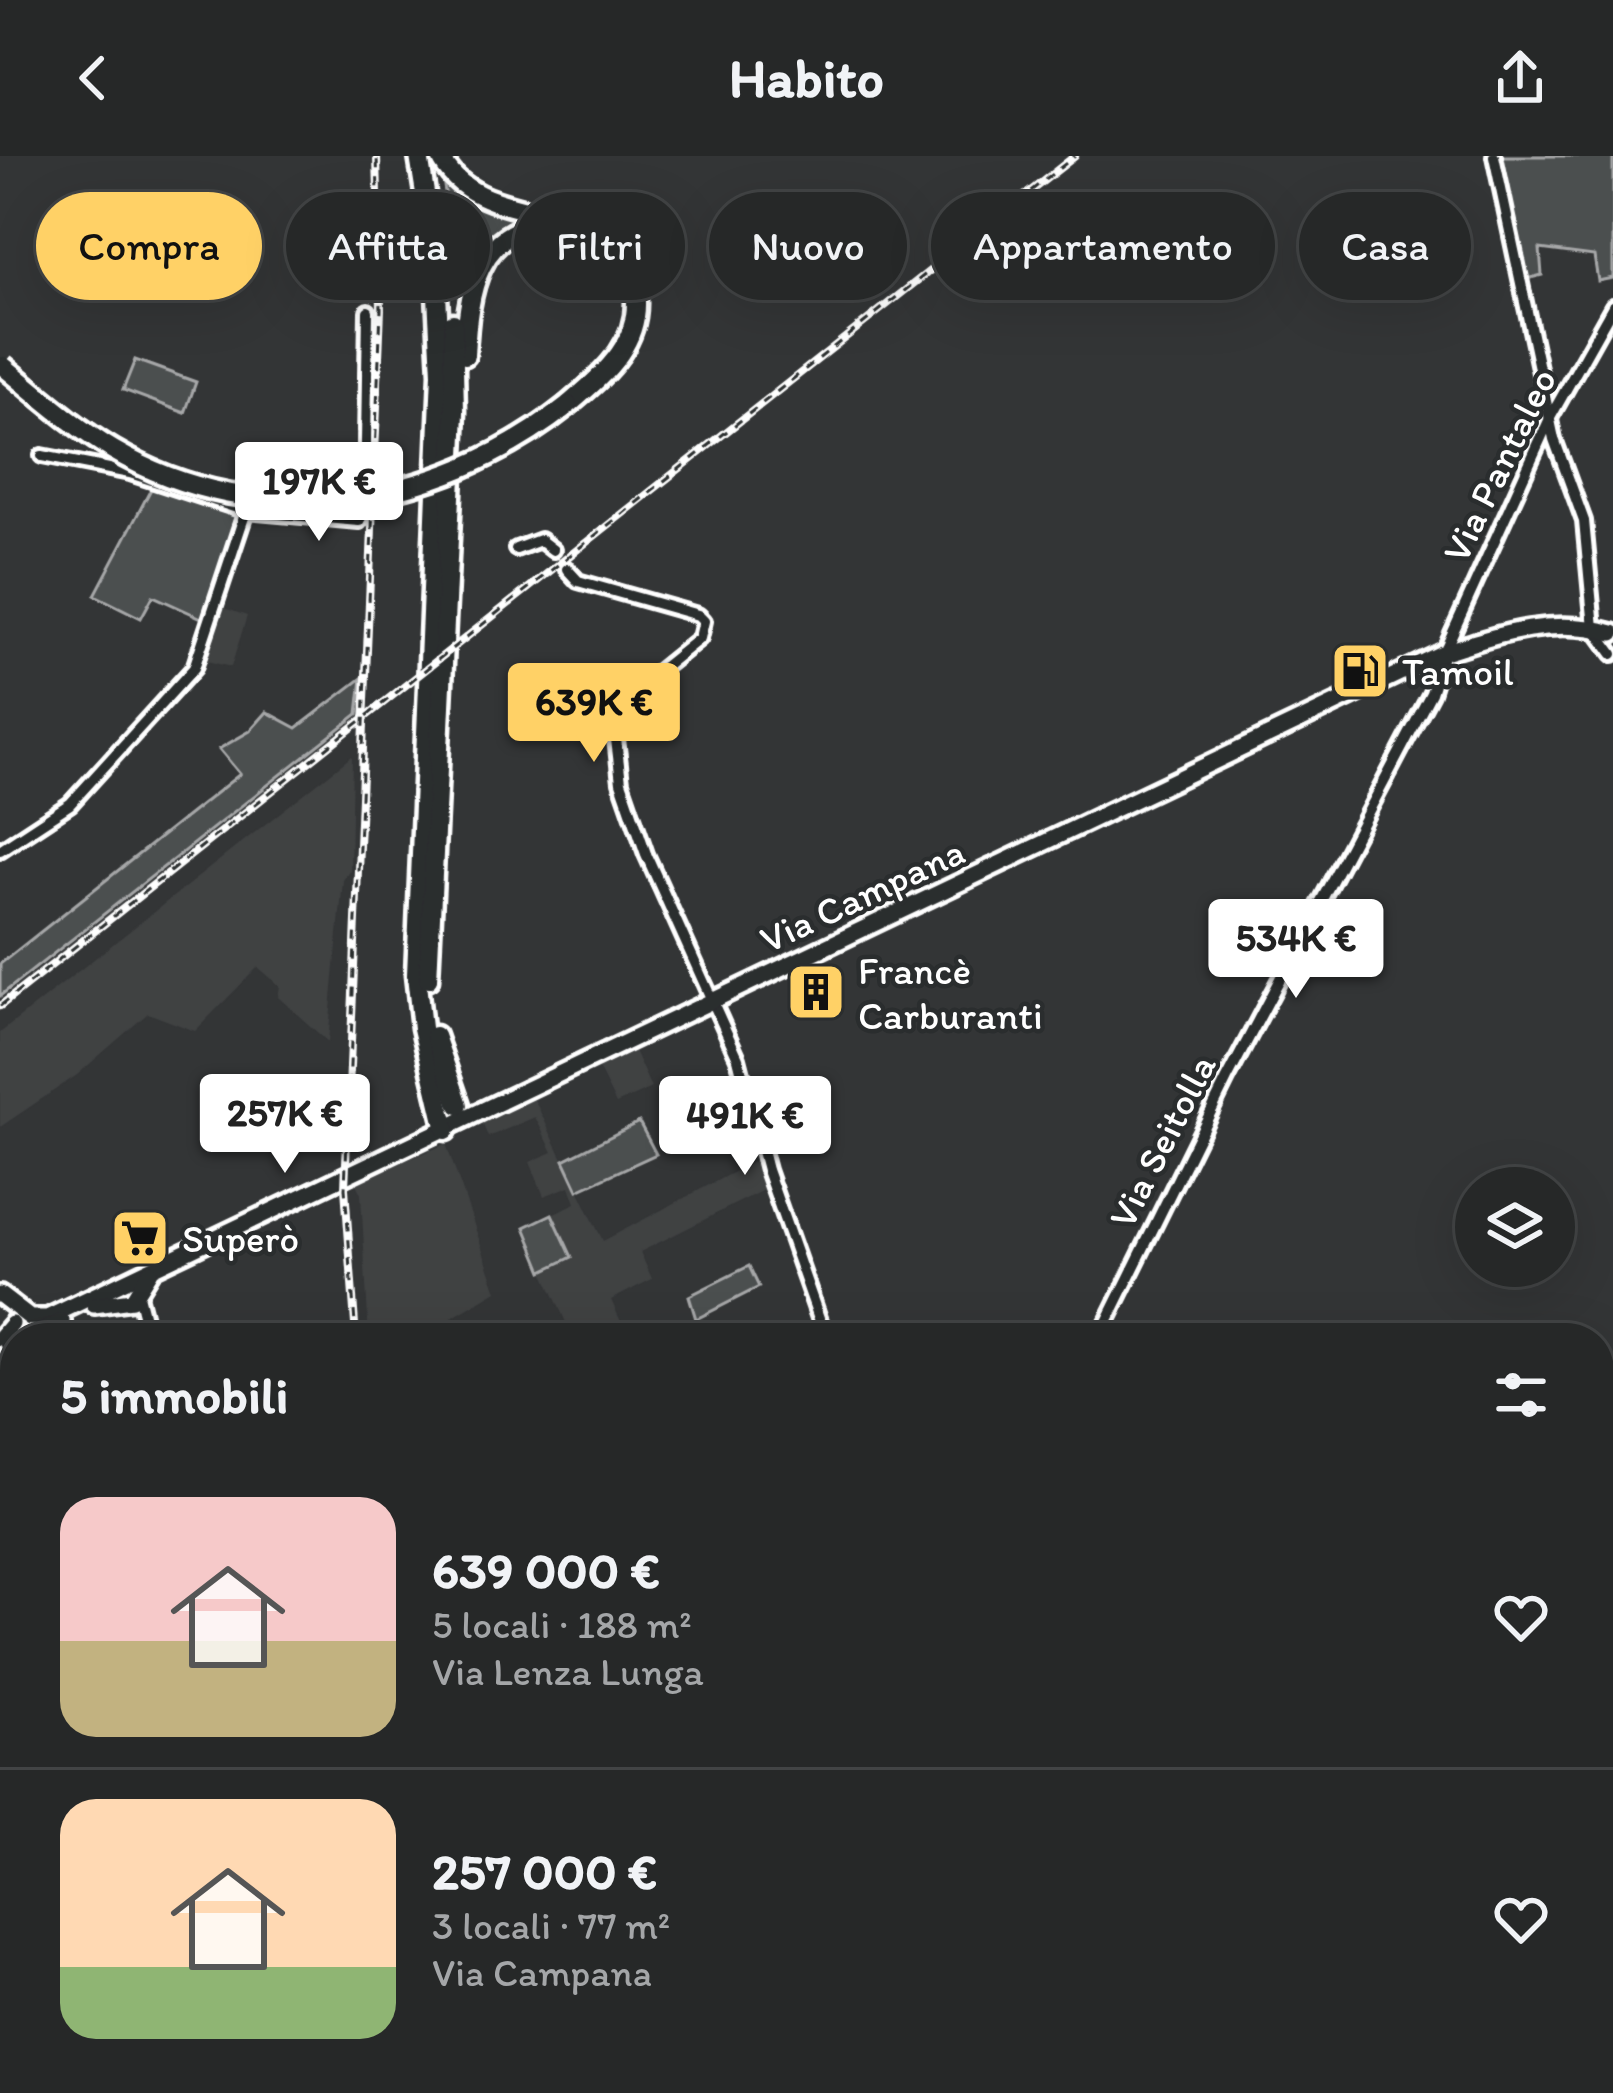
<!DOCTYPE html>
<html lang="it">
<head>
<meta charset="utf-8">
<style>
  body { margin:0; font-family:Itim,sans-serif; background:#2e3030; color:#f1f3f6; height:100vh; display:flex; flex-direction:column; font-size:45px; white-space:nowrap }
  * { box-sizing:border-box; margin:0 }
  p { font-size:39px; color:#a4a6a8 }
  .icon { flex:none; width:66px; height:66px; fill:none; stroke:currentColor; stroke-width:2; stroke-linecap:round; stroke-linejoin:round }
  .map { position:relative; flex:1; overflow:hidden }
  .side { position:absolute; left:0px; top:1167px; width:1614px; height:771px; display:flex; flex-direction:column; background:#262828; border-radius:48px 48px 0 0; box-shadow:0 12px 48px #0002,0 0 0 3px #424445 }
  .side>* { flex:none }
  .top-card { position:absolute; left:36px; top:36px; width:1542px; height:108px; display:flex; gap:24px }
  .buttons { position:absolute; left:1455px; top:1011px; display:grid; gap:24px }
  .buttons a { display:grid; place-items:center; width:120px; height:120px; border-radius:50%; background:#262828; box-shadow:0 12px 48px #0002,0 0 0 3px #424445; font-size:60px }
  .price { position:absolute; translate:-50% -102px; padding:0 27px; border-radius:12px; background:#fff; color:#222; font-size:39px; line-height:78px; filter:drop-shadow(0 3px 6px #0008) }
  .price::after { content:''; position:absolute; left:50%; top:72px; width:36px; height:27px; margin-left:-18px; background:inherit; clip-path:polygon(0 0,100% 0,50% 100%) }
  .price.on { background:#ffd166; color:#111 }
  ul { padding:0; list-style:none }
  li { display:flex; align-items:center; gap:36px; height:300px; padding:0 60px }
  li+li { border-top:3px solid #424445 }
  li span { display:grid; place-items:center; flex:none; width:336px; height:240px; border-radius:36px; color:#555 }
  li>.icon { margin-inline-start:auto }
  span .icon { width:144px; height:144px; fill:#fffc; stroke-width:1 }
  li b { font-size:51px }
  h2 { display:flex; justify-content:space-between; align-items:center; height:144px; padding:0 60px; font-size:51px }
  .chip { padding:0 42px; border-radius:54px; background:#262828; box-shadow:0 12px 48px #0002,0 0 0 3px #424445; font-size:42px; line-height:108px }
  .chip.on { background:#ffd166; color:#111 }
  header { display:flex; justify-content:space-between; align-items:center; height:156px; padding:0 60px; background:#262828; font-size:54px; font-weight:700 }
  .map>svg:first-child { display:block }
  .built { fill:#404243 }
  .green { fill:#4c4f50; stroke:#a6a7a8; stroke-width:3 }
  .lines { fill:none; stroke-linecap:round; stroke-linejoin:round }
  .street-tunnel { stroke:#47494a; stroke-width:10; stroke-dasharray:10 5; stroke-linecap:butt }
  .street-casing { stroke:#fff; stroke-width:20 }
  .secondary-casing { stroke:#fff; stroke-width:24 }
  .highway-casing { stroke:#fff; stroke-width:27 }
  .street { stroke:#2a2d2e; stroke-width:10 }
  .secondary { stroke:#2a2d2e; stroke-width:15 }
  .highway { stroke:#2a2d2e; stroke-width:18 }
  .rail-casing { stroke:#fff; stroke-width:8 }
  .rail { stroke:#2a2d2e; stroke-width:3; stroke-dasharray:9; stroke-linecap:butt }
  .highway-bridge-casing { stroke:#fff; stroke-width:27; stroke-linecap:butt }
  .highway-bridge { stroke:#2a2d2e; stroke-width:18 }
  .labels { text-anchor:middle; dominant-baseline:central; stroke-width:9; stroke-linejoin:round; paint-order:stroke }
  .street-label { font-size:39px; fill:#fff; stroke:#2a2d2e }
  .poi-label { font-size:39px; fill:#fff; stroke:#2a2d2e; text-anchor:start }
</style>
</head>
<body>
<header><svg class="icon" aria-label="back" viewBox="0 0 24 24"><path d="M15 5l-7 7 7 7"/></svg>Habito<svg class="icon" aria-label="share" viewBox="0 0 24 24"><path d="M12 15V3M7 8l5-5 5 5M5 13v7h14v-7"/></svg></header>
<div class="map">
<svg width="1613" height="1937" viewBox="0 0 1613 1937">
  <rect width="100%" height="100%" fill="#333536"/>
  <filter id="ink" filterUnits="userSpaceOnUse"><feTurbulence type="fractalNoise" baseFrequency=".00833" numOctaves="2"/><feDisplacementMap in="SourceGraphic" scale="24" xChannelSelector="R" yChannelSelector="G"/><feConvolveMatrix kernelMatrix="1 2 1 2 8 2 1 2 1" color-interpolation-filters="sRGB"/></filter>
  <g filter="url(#ink)">
    <g class="built">
      <polygon points="221,451 247,460 231,511 203,504"/>
      <polygon points="352,600 350,714 343,724 328,886 278,841 280,830 258,811 195,875 148,857 77,919 0,971 0,877"/>
      <polygon points="630,886 651,932 616,948 594,904"/>
      <polygon points="530,935 603,1085 760,1002 769,1031 640,1096 652,1123 611,1144 622,1168 593,1182 573,1182 543,1115 572,1101 552,1058 576,1047 570,1030 544,1040 530,1006 553,996 535,961 488,981 479,959"/>
      <polygon points="446,988 497,1135 418,1182 369,1182 361,1038 355,1025"/>
      <polygon points="778,1923 1102,1923 1084,1937 775,1937"/>
    </g>
    <g class="green">
      <polygon points="1502,0 1613,0 1613,122 1598,125 1594,100 1540,93 1542,119 1527,123"/>
      <polygon points="442,18 484,49 531,60 462,139"/>
      <polygon points="135,204 196,226 185,257 123,234"/>
      <polygon points="152,331 239,361 206,464 153,440 141,462 95,439"/>
      <polygon points="362,522 358,558 0,840 0,808 240,618 219,593 250,575 267,556 297,572"/>
      <polygon points="639,966 656,998 578,1034 564,1004"/>
      <polygon points="552,1058 572,1101 543,1115 525,1071"/>
      <polygon points="749,1110 759,1131 696,1163 689,1140"/>
    </g>
    <g class="lines">
      <polyline class="street-tunnel" points="553,394 567,413"/>
      <defs>
        <g id="street">
          <polyline points="1494,0 1554,283 1584,365 1594,472 1613,498"/>
          <polyline points="42,300 130,317 246,355 359,365 365,354 368,155"/>
          <polyline points="516,393 540,384 553,394"/>
          <polyline points="567,413 578,425 698,459 704,465 700,482 623,544 616,583 621,626 646,698 738,902 767,1014 826,1182"/>
          <polyline points="0,694 70,648 194,512 246,355"/>
          <polyline points="138,1139 149,1182"/>
          <polyline points="17,1182 17,1181"/>
          <polyline points="1099,1182 1227,923 1431,537 1444,496 1551,260 1613,150"/>
          <polyline points="5,1189 15,1199"/>
          <polyline points="0,1333 15,1326"/>
          <polyline points="0,1519 15,1517"/>
          <polyline points="0,1731 15,1725"/>
          <polyline points="0,1777 15,1770"/>
          <polyline points="347,1923 351,1937"/>
          <polyline points="1555,1923 1570,1937"/>
          <polyline points="745,1937 749,1923"/>
        </g>
        <g id="secondary">
          <path d="M 0,1139 L 30,1162 L 47,1162 L 1444,496 C 1500,478 1554,460 1613,477"/>
          <polyline points="94,1149 132,1144 150,1115"/>
          <polyline points="0,1182 12,1168"/>
          <polyline points="26,1182 62,1165"/>
        </g>
        <g id="highway">
          <polyline points="419,0 435,99 441,217 416,819 422,872 446,974"/>
          <path d="M 440,0 C 478,82 621,31 635,134 C 643,187 604,218 568,249"/>
          <path d="M 465,199 C 468,136 476,70 554,67"/>
          <polyline points="428,823 455,256 453,167"/>
          <polyline points="435,880 459,949"/>
        </g>
      </defs>
      <use href="#street" class="street-casing"/>
      <use href="#secondary" class="secondary-casing"/>
      <use href="#highway" class="highway-casing"/>
      <use href="#street" class="street"/>
      <use href="#secondary" class="secondary"/>
      <use href="#highway" class="highway"/>
      <defs>
        <g id="rail">
          <polyline points="0,850 1075,0"/>
          <polyline points="356,1182 345,1032 381,153 377,0"/>
          <polyline points="615,1923 620,1937"/>
        </g>
      </defs>
      <use href="#rail" class="rail-casing"/>
      <use href="#rail" class="rail"/>
      <defs>
        <path id="highway-bridge" d="M 3,210 C 39,239 73,270 113,294 C 258,379 439,352 568,249"/>
      </defs>
      <use href="#highway-bridge" class="highway-bridge-casing"/>
      <use href="#highway-bridge" class="highway-bridge"/>
    </g>
  </g>
  <defs>
    <symbol id="fuel-square" viewBox="-11 -11 22 22"><rect x="-9" y="-9" width="18" height="18" rx="4" fill="#ffd166" stroke="#2a2d2e"/><path d="M-5.5-6h7V0h2V4h1.3V-2.5L3-4.5l.8-.8L6-3V5H2.5V1h-1V6h-7ZM-4.2-4.7v3.2H.2V-4.7Z" fill="#111"/></symbol>
    <symbol id="building-square" viewBox="-11 -11 22 22"><rect x="-9" y="-9" width="18" height="18" rx="4" fill="#ffd166" stroke="#2a2d2e"/><path d="M-4-6H4V6H1V3H-1V6H-4ZM-2.5-4.3h1.7v1.8h-1.7ZM.8-4.3h1.7v1.8H.8ZM-2.5-1h1.7V.8h-1.7ZM.8-1h1.7V.8H.8Z" fill="#111"/></symbol>
    <symbol id="supermarket-square" viewBox="-11 -11 22 22"><rect x="-9" y="-9" width="18" height="18" rx="4" fill="#ffd166" stroke="#2a2d2e"/><path d="M-6-5.5h2.5l.6 2H6L4.5 2H-2.5L-4.4-4H-6ZM-1.5 3.2a1.3 1.3 0 1 0 .1 0ZM3 3.2a1.3 1.3 0 1 0 .1 0Z" fill="#111"/></symbol>
  </defs>
  <g fill-rule="evenodd">
    <use href="#fuel-square" x="1327" y="482" width="66" height="66"/>
    <use href="#building-square" x="783" y="803" width="66" height="66"/>
    <use href="#supermarket-square" x="107" y="1049" width="66" height="66"/>
  </g>
  <g class="labels">
    <g class="street-label">
      <text transform="translate(1499 309) rotate(-64)">Via Pantaleo</text>
      <text transform="translate(862 739) rotate(-25)">Via Campana</text>
      <text transform="translate(1162 985) rotate(-63)">Via Seitolla</text>
    </g>
    <g class="poi-label">
      <text x="1402" y="515">Tamoil</text>
      <text x="858" y="814">Francè<tspan x="858" dy="45">Carburanti</tspan></text>
      <text x="182" y="1082">Superò</text>
    </g>
  </g>
</svg>
<div class="buttons">
<a><svg class="icon" aria-label="layers" viewBox="0 0 24 24"><path d="M12 4l9 5-9 5-9-5zM3 14l9 5 9-5"/></svg></a>
</div>
<b class="price" style="left:319px;top:388px">197K €</b>
<b class="price on" style="left:594px;top:609px">639K €</b>
<b class="price" style="left:1296px;top:845px">534K €</b>
<b class="price" style="left:285px;top:1020px">257K €</b>
<b class="price" style="left:745px;top:1022px">491K €</b>
<div class="top-card">
<a class="chip on">Compra</a>
<a class="chip">Affitta</a>
<a class="chip">Filtri</a>
<a class="chip">Nuovo</a>
<a class="chip">Appartamento</a>
<a class="chip">Casa</a>
</div>
<section class="side">
<h2>5 immobili<svg class="icon" aria-label="filters" viewBox="0 0 24 24"><path d="M4 7h16M4 17h16"/><circle cx="9" cy="7" r="2"/><circle cx="15" cy="17" r="2"/></svg></h2>
<ul>
<li><span style="background:linear-gradient(#f6c9c9 60%,#c2b280 0)"><svg class="icon" aria-label="home" viewBox="0 0 24 24"><path d="M3 11l9-7 9 7M6 9v11h12V9"/></svg></span><div><b>639 000 €</b><p>5 locali · 188 m²</p><p>Via Lenza Lunga</p></div><svg class="icon" aria-label="heart" viewBox="0 0 24 24"><path d="M12 20l-8-8c-3-5 5-10 8-4 3-6 11-1 8 4z"/></svg></li>
<li><span style="background:linear-gradient(#ffd9b3 70%,#8fb573 0)"><svg class="icon" aria-label="home" viewBox="0 0 24 24"><path d="M3 11l9-7 9 7M6 9v11h12V9"/></svg></span><div><b>257 000 €</b><p>3 locali · 77 m²</p><p>Via Campana</p></div><svg class="icon" aria-label="heart" viewBox="0 0 24 24"><path d="M12 20l-8-8c-3-5 5-10 8-4 3-6 11-1 8 4z"/></svg></li>
</ul>
</section>
</div>
</body>
</html>
